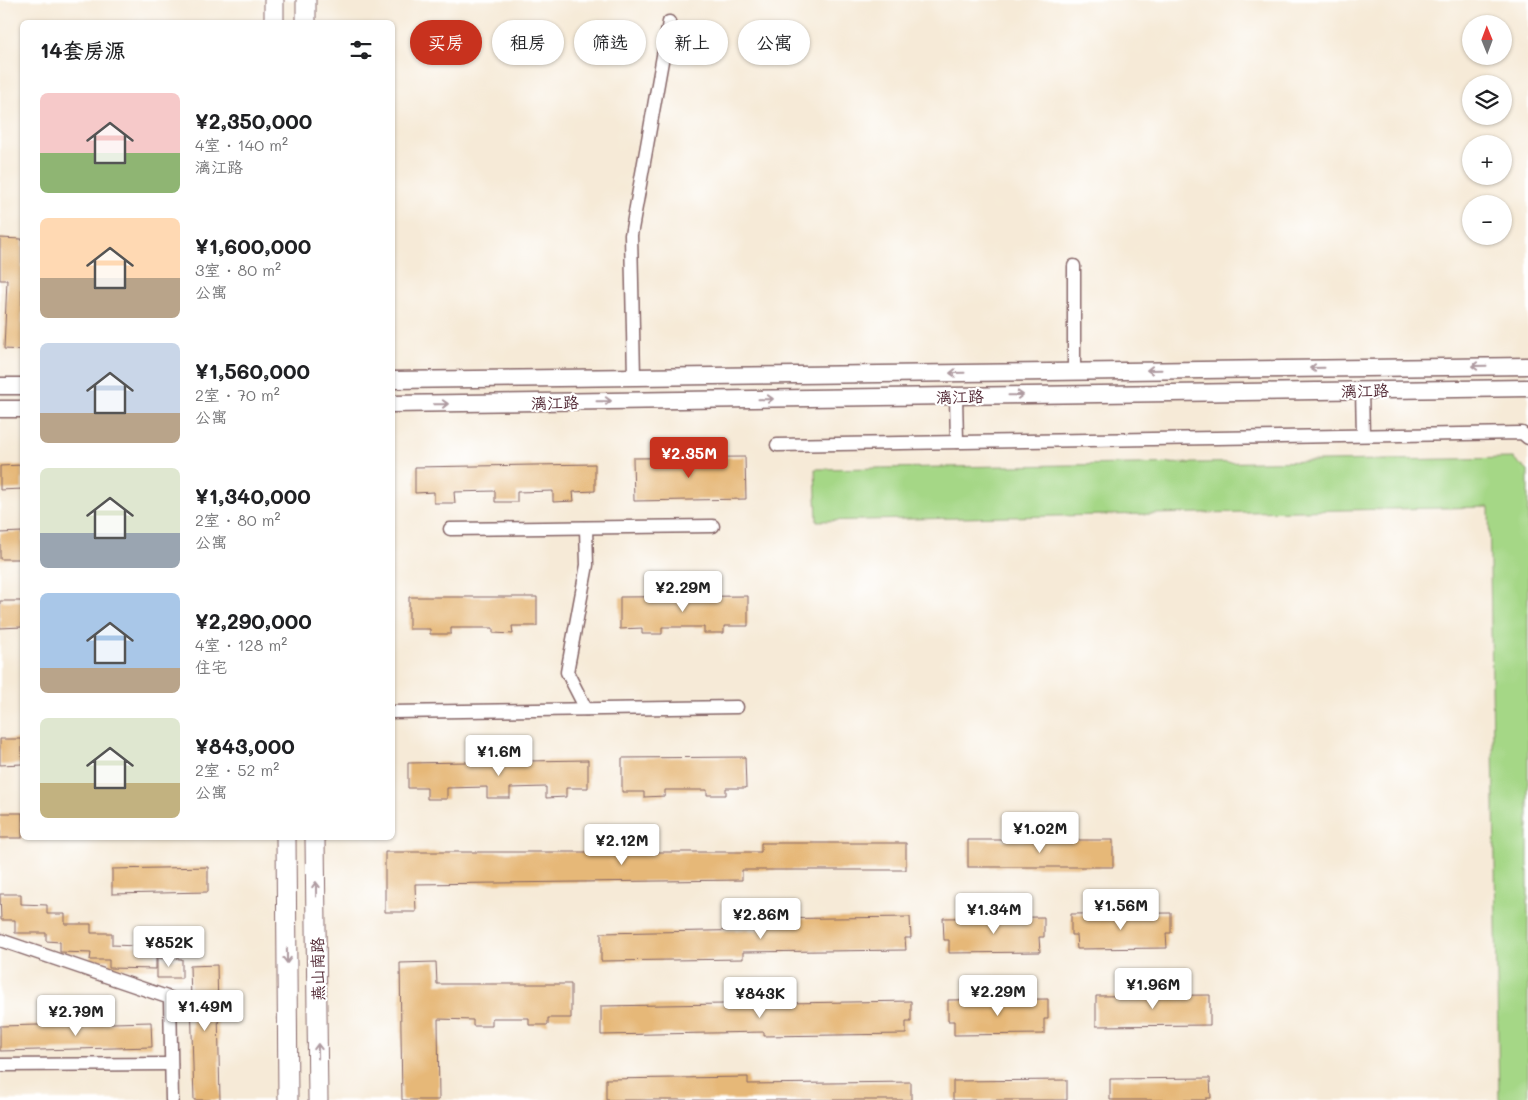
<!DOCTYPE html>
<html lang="zh">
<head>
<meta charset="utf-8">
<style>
  body { margin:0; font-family:Mali,"LXGW WenKai TC",sans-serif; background:#f6f6f6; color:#202124; height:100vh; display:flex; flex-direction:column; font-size:19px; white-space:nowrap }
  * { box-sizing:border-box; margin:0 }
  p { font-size:16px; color:#757577 }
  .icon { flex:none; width:28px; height:28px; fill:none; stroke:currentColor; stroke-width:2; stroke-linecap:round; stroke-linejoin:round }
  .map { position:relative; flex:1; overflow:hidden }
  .side { position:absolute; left:20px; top:20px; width:375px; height:820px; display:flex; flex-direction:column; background:#fff; border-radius:8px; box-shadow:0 1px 4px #0004 }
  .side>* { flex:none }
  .hud { position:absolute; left:410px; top:20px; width:475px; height:45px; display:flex; gap:10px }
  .needle { width:32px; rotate:359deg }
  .tools { position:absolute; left:1462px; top:15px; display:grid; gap:10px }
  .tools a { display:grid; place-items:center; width:50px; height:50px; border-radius:50%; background:#fff; box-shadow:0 1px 4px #0004; font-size:25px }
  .price { position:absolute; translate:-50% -42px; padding:0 11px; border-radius:5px; background:#fff; color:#222; font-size:16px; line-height:32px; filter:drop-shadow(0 1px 2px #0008) }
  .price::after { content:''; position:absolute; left:50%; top:30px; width:15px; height:11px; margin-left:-8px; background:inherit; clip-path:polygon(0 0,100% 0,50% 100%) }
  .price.current { background:#c8321e; color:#fff }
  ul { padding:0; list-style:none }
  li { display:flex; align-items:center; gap:15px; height:125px; padding:0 20px }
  li span { display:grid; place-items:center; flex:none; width:140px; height:100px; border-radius:8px; color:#555 }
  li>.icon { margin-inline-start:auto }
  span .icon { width:60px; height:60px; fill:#fffc; stroke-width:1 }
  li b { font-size:21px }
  h2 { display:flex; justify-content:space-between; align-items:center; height:60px; padding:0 20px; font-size:21px }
  .pill { padding:0 18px; border-radius:22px; background:#fff; box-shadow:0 1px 4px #0004; font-size:18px; line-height:45px }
  .pill.current { background:#c8321e; color:#fff }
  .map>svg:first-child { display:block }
  .green { fill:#a5d786; stroke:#787b58 }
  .building { fill:#e6b878 }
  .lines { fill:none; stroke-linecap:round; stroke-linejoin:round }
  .minor-casing { stroke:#866667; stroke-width:15 }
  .tertiary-casing { stroke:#866667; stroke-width:19 }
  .secondary-casing { stroke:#866667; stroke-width:21 }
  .minor { stroke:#fff; stroke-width:12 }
  .tertiary { stroke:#fff; stroke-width:16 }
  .secondary { stroke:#fff; stroke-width:19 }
  .oneway { stroke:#ae9aa0 }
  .labels { text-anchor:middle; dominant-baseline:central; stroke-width:4.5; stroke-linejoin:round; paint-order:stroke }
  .street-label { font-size:16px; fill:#4a1f2b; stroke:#fff }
</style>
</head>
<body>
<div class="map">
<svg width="1528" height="1100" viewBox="0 0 1528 1100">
  <rect width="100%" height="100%" fill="#fff"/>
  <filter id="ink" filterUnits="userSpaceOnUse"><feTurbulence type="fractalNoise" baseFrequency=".02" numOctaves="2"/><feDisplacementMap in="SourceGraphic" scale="10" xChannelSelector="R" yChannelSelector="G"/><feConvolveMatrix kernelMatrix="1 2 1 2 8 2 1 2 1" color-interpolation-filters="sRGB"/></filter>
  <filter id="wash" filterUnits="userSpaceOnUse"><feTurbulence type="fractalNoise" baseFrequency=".0096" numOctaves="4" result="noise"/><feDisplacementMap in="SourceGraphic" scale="20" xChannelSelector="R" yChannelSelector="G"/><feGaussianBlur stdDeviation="1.12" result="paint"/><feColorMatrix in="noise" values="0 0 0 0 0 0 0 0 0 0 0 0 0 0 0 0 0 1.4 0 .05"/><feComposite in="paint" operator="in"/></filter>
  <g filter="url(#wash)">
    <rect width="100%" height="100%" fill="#f6ead7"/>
    <polygon class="green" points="1513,458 1528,471 1528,1100 1499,1100 1489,507 817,521 815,469"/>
    <g id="blocks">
      <g class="building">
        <polygon points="0,238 22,239 22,350 4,349 7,280 0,280"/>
        <polygon points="745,457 746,499 634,501 633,458"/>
        <polygon points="595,464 595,491 573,492 574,501 553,502 553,491 517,492 517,502 495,502 495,491 454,492 455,503 434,503 434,492 415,493 415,467"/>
        <polygon points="22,465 22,489 0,490 0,466"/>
        <polygon points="22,532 22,559 0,559 0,533"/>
        <polygon points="748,596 748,626 724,626 724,633 704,633 704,627 662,627 662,634 642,634 642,628 620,629 620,597"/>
        <polygon points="409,597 537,597 537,626 512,626 513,634 493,633 493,628 451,628 451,634 430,634 430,629 409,629"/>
        <polygon points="0,601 22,601 22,627 0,628"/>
        <polygon points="0,739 22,739 22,764 0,765"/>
        <polygon points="745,757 746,788 726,788 726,795 707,795 707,790 665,790 665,796 644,797 644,792 622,792 622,758"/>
        <polygon points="588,760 588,788 566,788 566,797 546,798 546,787 510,788 510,798 487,798 487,787 447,788 447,799 427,799 427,788 408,788 408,763"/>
        <rect x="0" y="813" width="22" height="25"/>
        <rect x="968" y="840" width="145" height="27"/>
        <polygon points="761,843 906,843 906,870 742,870 742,880 415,884 416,912 385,912 385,852 761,852"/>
        <polygon points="208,867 208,892 112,894 112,869"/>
        <polygon points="0,894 21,894 21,904 47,905 47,914 65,914 65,924 91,924 91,933 112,933 112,945 138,946 137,949 156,949 156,969 109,968 109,960 90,960 91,953 60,952 60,942 46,941 46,933 15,933 15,920 1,920"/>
        <polygon points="1171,913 1171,933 1166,933 1167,948 1077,949 1076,935 1071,935 1071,914"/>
        <polygon points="910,917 911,938 905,938 906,950 743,952 743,959 601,961 601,933 758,930 758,919"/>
        <polygon points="1044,917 1044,937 1039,937 1040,952 949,953 949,940 944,940 943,918"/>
        <polygon points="157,958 182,959 182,978 157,978"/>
        <polygon points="436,962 437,984 571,984 571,1018 548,1018 548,1025 529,1025 529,1018 492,1018 492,1026 473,1026 473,1020 438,1019 439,1100 402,1100 400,963"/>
        <polygon points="217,965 220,1100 194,1100 190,966"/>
        <polygon points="1210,995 1210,1025 1096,1026 1096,996"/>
        <polygon points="1048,999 1048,1019 1044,1019 1044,1034 954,1035 954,1021 948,1021 948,1000"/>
        <polygon points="911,1001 911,1022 906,1022 906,1034 764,1036 764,1032 601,1035 601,1006"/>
        <polygon points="151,1022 152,1047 0,1051 0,1026"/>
        <polygon points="748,1077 748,1084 911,1082 911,1100 606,1100 606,1079"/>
        <polygon points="1210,1078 1211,1098 1206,1098 1206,1100 1110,1100 1110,1079"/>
        <polygon points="1067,1080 1067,1100 953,1100 953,1081"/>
      </g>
    </g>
  </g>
  <g filter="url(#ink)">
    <use href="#blocks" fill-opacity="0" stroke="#866667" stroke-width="1"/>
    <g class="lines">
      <defs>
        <g id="minor">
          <polyline points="1074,266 1074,371"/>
          <polyline points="634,377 631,235 669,22"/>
          <polyline points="1362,390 1363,435"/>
          <polyline points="956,396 957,442"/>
          <polyline points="777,445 1522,433 1528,438"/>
          <polyline points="450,529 713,526"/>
          <polyline points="586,709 567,672 587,565 586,528"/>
          <polyline points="392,712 737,707"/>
          <polyline points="0,940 170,998 172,1100"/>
          <polyline points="0,1065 171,1064"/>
        </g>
        <g id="tertiary">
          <polyline points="392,380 1528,366"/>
          <polyline points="0,386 22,386"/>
          <polyline points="392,404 1528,388"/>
          <polyline points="0,409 22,409"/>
        </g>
        <g id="secondary">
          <polyline points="274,0 274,22"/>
          <polyline points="306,0 306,22"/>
          <polyline points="286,838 288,1100"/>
          <polyline points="315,838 318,1100"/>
        </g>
      </defs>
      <use href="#minor" class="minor-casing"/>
      <use href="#tertiary" class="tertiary-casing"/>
      <use href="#secondary" class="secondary-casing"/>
      <use href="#minor" class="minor"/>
      <use href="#tertiary" class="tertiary"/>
      <use href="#secondary" class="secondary"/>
    </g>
    <defs><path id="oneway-shaft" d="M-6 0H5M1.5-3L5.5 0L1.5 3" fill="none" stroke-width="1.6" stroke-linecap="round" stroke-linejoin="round" transform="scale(1.25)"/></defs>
    <g class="oneway">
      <use href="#oneway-shaft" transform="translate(1479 366) rotate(179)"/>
      <use href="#oneway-shaft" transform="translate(1317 368) rotate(179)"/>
      <use href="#oneway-shaft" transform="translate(1154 370) rotate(179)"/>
      <use href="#oneway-shaft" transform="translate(957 373) rotate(179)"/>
      <use href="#oneway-shaft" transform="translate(1016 395) rotate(-1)"/>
      <use href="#oneway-shaft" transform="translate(766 399) rotate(-1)"/>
      <use href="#oneway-shaft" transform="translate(604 401) rotate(-1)"/>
      <use href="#oneway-shaft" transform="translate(441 404) rotate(-1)"/>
      <use href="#oneway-shaft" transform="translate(316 889) rotate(-91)"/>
      <use href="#oneway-shaft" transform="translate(287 956) rotate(89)"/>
      <use href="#oneway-shaft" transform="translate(318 1051) rotate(-91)"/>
    </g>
  </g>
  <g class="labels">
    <g class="street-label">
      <text transform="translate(1365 390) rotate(-1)">漓江路</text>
      <text transform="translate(960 396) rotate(-1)">漓江路</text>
      <text transform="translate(555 402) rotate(-1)">漓江路</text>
      <text transform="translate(317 969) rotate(-91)">燕山南路</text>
    </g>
  </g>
</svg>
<div class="tools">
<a><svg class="needle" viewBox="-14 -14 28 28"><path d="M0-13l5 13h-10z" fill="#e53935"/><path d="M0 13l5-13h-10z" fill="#757577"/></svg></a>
<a><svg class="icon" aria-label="layers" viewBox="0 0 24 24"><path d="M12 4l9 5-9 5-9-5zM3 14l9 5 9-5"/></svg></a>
<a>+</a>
<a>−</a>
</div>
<b class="price current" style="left:689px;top:479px">¥2.35M</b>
<b class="price" style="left:683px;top:613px">¥2.29M</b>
<b class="price" style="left:499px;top:777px">¥1.6M</b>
<b class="price" style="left:1040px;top:854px">¥1.02M</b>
<b class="price" style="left:622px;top:866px">¥2.12M</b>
<b class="price" style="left:1121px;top:931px">¥1.56M</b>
<b class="price" style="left:994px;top:935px">¥1.34M</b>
<b class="price" style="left:761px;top:940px">¥2.86M</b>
<b class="price" style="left:169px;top:968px">¥852K</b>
<b class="price" style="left:1153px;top:1010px">¥1.96M</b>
<b class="price" style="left:998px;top:1017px">¥2.29M</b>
<b class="price" style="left:760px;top:1019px">¥843K</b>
<b class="price" style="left:205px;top:1032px">¥1.49M</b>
<b class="price" style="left:76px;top:1037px">¥2.79M</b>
<div class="hud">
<a class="pill current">买房</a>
<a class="pill">租房</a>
<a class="pill">筛选</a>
<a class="pill">新上</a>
<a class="pill">公寓</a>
</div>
<section class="side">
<h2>14套房源<svg class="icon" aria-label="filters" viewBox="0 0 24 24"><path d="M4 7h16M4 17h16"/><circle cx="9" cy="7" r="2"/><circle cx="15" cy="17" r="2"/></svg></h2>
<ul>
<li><span style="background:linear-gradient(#f6c9c9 60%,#8fb573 0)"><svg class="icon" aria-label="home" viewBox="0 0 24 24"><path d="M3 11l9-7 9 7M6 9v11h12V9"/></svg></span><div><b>¥2,350,000</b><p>4室 · 140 m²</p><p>漓江路</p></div></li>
<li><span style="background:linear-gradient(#ffd9b3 60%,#b9a48a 0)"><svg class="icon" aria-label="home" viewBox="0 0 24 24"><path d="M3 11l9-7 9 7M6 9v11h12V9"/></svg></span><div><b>¥1,600,000</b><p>3室 · 80 m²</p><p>公寓</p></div></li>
<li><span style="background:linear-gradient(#c9d6e8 70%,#b9a48a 0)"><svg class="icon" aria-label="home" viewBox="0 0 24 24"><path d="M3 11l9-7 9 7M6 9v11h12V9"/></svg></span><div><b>¥1,560,000</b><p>2室 · 70 m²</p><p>公寓</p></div></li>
<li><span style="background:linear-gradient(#dfe7d0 65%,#9aa5b1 0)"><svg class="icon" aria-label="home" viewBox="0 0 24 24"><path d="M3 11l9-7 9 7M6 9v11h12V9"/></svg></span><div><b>¥1,340,000</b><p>2室 · 80 m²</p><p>公寓</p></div></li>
<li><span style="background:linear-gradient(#a9c7e8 75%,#b9a48a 0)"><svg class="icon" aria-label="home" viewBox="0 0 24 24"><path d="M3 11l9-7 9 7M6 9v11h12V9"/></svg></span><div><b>¥2,290,000</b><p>4室 · 128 m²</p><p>住宅</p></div></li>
<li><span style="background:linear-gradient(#dfe7d0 65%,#c2b280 0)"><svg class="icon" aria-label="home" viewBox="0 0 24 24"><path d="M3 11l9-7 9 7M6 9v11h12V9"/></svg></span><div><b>¥843,000</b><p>2室 · 52 m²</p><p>公寓</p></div></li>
</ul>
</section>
</div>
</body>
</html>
